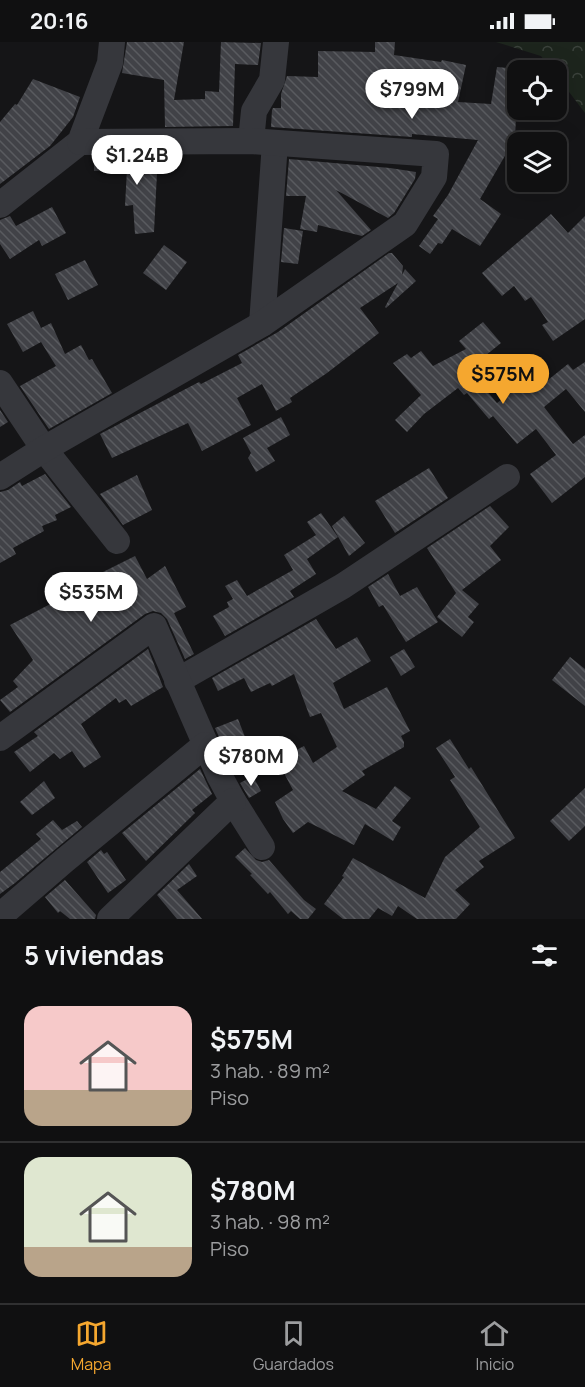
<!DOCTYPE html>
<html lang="es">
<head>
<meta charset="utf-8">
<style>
  body { margin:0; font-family:Manrope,sans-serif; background:#1e1e1f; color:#f1f3f6; height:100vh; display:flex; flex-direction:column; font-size:22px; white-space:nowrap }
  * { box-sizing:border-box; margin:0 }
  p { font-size:20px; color:#9c9d9f }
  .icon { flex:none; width:33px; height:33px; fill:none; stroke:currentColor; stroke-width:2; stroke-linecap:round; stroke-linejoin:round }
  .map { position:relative; height:877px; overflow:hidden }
  .drawer { display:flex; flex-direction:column; background:#101011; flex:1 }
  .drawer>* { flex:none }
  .tools { position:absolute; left:507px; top:18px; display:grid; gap:12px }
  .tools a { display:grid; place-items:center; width:60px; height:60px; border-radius:12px; background:#101011; box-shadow:0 6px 24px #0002,0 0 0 2px #303031; font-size:30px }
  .price { position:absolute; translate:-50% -51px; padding:0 14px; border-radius:21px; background:#fff; color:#222; font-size:20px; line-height:39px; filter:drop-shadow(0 2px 3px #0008) }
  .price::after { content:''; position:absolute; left:50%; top:36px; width:18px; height:14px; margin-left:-9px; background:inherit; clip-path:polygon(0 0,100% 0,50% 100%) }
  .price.on { background:#f5a72f; color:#111 }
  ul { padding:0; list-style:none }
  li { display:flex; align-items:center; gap:18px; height:150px; padding:0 24px }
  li+li { border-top:2px solid #303031 }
  li span { display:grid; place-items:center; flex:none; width:168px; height:120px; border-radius:18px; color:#555 }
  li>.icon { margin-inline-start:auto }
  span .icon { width:72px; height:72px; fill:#fffc; stroke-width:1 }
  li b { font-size:26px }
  h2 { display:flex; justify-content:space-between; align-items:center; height:72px; padding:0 24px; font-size:26px }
  .status { display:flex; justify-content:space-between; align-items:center; height:42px; padding:0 30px; background:#101011; direction:ltr }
  .status svg { height:16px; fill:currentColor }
  .dock { display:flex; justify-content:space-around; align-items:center; height:84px; border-top:2px solid #303031; background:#101011; font-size:16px; color:#9c9d9f }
  .dock a { display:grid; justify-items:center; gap:3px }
  .dock .on { color:#f5a72f }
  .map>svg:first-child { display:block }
  .forest { fill:url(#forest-crowns) }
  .building { fill:url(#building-back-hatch) }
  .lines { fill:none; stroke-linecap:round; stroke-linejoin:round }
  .minor { stroke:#36373c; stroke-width:26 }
</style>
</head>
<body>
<div class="status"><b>20:16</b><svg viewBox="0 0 49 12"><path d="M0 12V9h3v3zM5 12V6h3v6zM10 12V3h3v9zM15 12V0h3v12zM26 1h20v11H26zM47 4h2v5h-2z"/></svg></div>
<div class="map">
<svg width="585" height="877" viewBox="0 0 585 877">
  <defs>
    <pattern id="forest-crowns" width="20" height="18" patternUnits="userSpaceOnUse" patternTransform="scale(1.5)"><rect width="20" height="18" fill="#1d251d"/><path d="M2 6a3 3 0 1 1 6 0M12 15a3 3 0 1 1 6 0" fill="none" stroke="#3b423c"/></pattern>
    <pattern id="building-back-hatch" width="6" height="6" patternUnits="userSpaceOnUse" patternTransform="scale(1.5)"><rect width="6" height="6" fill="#414247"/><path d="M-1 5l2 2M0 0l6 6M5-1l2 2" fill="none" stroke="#595b5f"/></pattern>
  </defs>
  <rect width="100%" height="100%" fill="#151517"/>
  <polygon class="forest" points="496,0 585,0 585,71 557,34 556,28 552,28 541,14"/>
  <g class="building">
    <polygon points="127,0 184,0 174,58 205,57 205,49 219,50 221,0 261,1 258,23 235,22 233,84 165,85 164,38 122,31"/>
    <polygon points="375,0 395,0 394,13 441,20 442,18 466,23 458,60 491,62 497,25 518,27 515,97 518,98 518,116 506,112 480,157 501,172 480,204 452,187 442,202 438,201 430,212 419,204 438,177 433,174 448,153 478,98 412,92 412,95 271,85 272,68 273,66 281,66 281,52 287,34 318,35 318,9 375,10"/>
    <polygon points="33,37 80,55 73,75 50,104 0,142 0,80 15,62 17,63"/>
    <polygon points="94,115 160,115 162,130 157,131 154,190 135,192 133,163 125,164 127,127 94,129"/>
    <polygon points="289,117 390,126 416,130 415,137 394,171 388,176 336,148 371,188 362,194 318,183 317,190 300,187 306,154 286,154"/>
    <polygon points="52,165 66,191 42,204 39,198 10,217 0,202 0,178 10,174 16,184"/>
    <polygon points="551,172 568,191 585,174 585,277 553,299 542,283 548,280 531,255 525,259 514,244 502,254 482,231"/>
    <polygon points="284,186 303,189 298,222 281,220"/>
    <polygon points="164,203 187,220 166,248 143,231"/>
    <polygon points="389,211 392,211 403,224 402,233 405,227 416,239 386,266 385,265 398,241 360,266 379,291 327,331 290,356 292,360 276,369 262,342 237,356 251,383 202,409 188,381 112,416 100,392 199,340 201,342 242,321 238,313 278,290"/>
    <polygon points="85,218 98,243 68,258 55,232"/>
    <polygon points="33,269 41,286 51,281 65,312 81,303 89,318 92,317 112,351 49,387 20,344 56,324 41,300 23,310 7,282"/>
    <polygon points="483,280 501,301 475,322 480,329 474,334 497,361 525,340 533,350 568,322 573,328 585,320 585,370 566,347 544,365 573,402 585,393 585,435 552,461 530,432 556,413 536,387 517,402 493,374 489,377 467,351 464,353 458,346 424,372 407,390 395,378 421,353 393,321 407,312 411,316 421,309 433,324 466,307 459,299"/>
    <polygon points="0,368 8,380 0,385"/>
    <polygon points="281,375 290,393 267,406 275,419 256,430 248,416 251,411 243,396"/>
    <polygon points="429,426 448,456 395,491 375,459"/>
    <polygon points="45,432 71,465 55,473 57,478 42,484 44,489 13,506 16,512 0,521 0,450 8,448 20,440 22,444"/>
    <polygon points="137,433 152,468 123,483 100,452"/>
    <polygon points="490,464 509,485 490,504 501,518 462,548 479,562 468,575 474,580 462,595 437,575 456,551 427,506"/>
    <polygon points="321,471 338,495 307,517 316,532 290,549 294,555 225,594 213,574 229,565 227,560 233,557 225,544 237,538 247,554 293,528 284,513 316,493 307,480"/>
    <polygon points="344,474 365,501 349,514 332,484"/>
    <polygon points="135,514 147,537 165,524 186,565 174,571 194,612 185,617 167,577 161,571 153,569 145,572 10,670 0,658 18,645 13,639 33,618 10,583 60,557 56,550 74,538 77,543"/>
    <polygon points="388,532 400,554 417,545 438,580 406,600 383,563 379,565 368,545"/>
    <polygon points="316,577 336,607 357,595 371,619 333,641 344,667 387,645 410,689 401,694 404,700 404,705 362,729 365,733 342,749 376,767 395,744 411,756 392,779 401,785 393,799 365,782 354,803 308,780 293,791 283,777 275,760 293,748 277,718 304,704 313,721 337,705 321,671 310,675 294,632 272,644 270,641 251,650 244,636 218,649 212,636"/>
    <polygon points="148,607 163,645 131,664 126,657 119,661 116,656 81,682 101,715 84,726 72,709 60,717 54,711 30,730 14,710 38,694 34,690"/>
    <polygon points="404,607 415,625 401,634 390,615"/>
    <polygon points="570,615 585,627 585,664 552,638"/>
    <polygon points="238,677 245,695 223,704 215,686"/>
    <polygon points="450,697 469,727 471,725 515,796 479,819 484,825 455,848 470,862 456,877 417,877 398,864 392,874 378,866 369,877 343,877 324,862 344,835 342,834 353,816 425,856 445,815 480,785 450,738 455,735 436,706"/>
    <polygon points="200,727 212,752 192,768 195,771 146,819 122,791"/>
    <polygon points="253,734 261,749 249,756 240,741"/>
    <polygon points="44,739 55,756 32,773 20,760"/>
    <polygon points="585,746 585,784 569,799 550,779"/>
    <polygon points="53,778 62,788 77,779 82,785 15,841 0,852 0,830 41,797 36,792"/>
    <polygon points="245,806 256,818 262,820 269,818 304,858 316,867 308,877 300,877 291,869 288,872 270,850 268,852 250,833 252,832 235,815"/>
    <polygon points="101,808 104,812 107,810 126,838 108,851 87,820"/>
    <polygon points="189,822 197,834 177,848 202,877 177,877 157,853"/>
    <polygon points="65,838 96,873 95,877 70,877 60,869 58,871 45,855"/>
  </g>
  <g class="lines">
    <g class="minor">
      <polyline points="251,99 254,69 272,38 276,0"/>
      <polyline points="0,163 80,100 110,21 112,0"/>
      <polyline points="262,282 275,101"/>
      <polyline points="0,341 44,407 117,499"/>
      <polyline points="0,435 44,407 262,282 405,182 434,135 436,112 251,99 80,100"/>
      <polyline points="177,639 343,544 507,435"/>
      <polyline points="0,696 154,584 219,733 233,759 262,805"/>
      <polyline points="0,874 65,818 205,703"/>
      <polyline points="110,877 233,759"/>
    </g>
  </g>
</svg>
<div class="tools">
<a><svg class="icon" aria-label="locate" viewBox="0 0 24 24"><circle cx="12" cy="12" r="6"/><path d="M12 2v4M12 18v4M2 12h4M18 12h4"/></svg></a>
<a><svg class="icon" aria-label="layers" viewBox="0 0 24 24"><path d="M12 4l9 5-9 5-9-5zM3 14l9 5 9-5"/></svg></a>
</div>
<b class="price" style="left:412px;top:78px">$799M</b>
<b class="price" style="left:137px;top:144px">$1.24B</b>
<b class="price on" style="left:503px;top:363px">$575M</b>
<b class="price" style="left:91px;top:581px">$535M</b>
<b class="price" style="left:251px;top:745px">$780M</b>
</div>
<section class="drawer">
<h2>5 viviendas<svg class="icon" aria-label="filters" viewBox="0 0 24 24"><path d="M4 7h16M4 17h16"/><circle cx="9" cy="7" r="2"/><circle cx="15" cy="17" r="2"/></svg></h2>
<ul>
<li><span style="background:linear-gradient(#f6c9c9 70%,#b9a48a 0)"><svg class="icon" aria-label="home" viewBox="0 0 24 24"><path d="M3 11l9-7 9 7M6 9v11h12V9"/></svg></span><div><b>$575M</b><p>3 hab. · 89 m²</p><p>Piso</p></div></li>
<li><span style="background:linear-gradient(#dfe7d0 75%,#b9a48a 0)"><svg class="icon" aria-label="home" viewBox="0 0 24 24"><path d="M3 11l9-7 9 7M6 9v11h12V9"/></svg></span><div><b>$780M</b><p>3 hab. · 98 m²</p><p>Piso</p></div></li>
</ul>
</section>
<nav class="dock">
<a class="on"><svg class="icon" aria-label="map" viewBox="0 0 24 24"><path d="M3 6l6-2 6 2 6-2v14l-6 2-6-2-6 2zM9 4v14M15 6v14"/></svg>Mapa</a>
<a><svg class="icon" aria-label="saved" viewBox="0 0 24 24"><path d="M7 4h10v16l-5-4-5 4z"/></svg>Guardados</a>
<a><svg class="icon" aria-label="home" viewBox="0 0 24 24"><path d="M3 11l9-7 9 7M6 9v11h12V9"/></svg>Inicio</a>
</nav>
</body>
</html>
